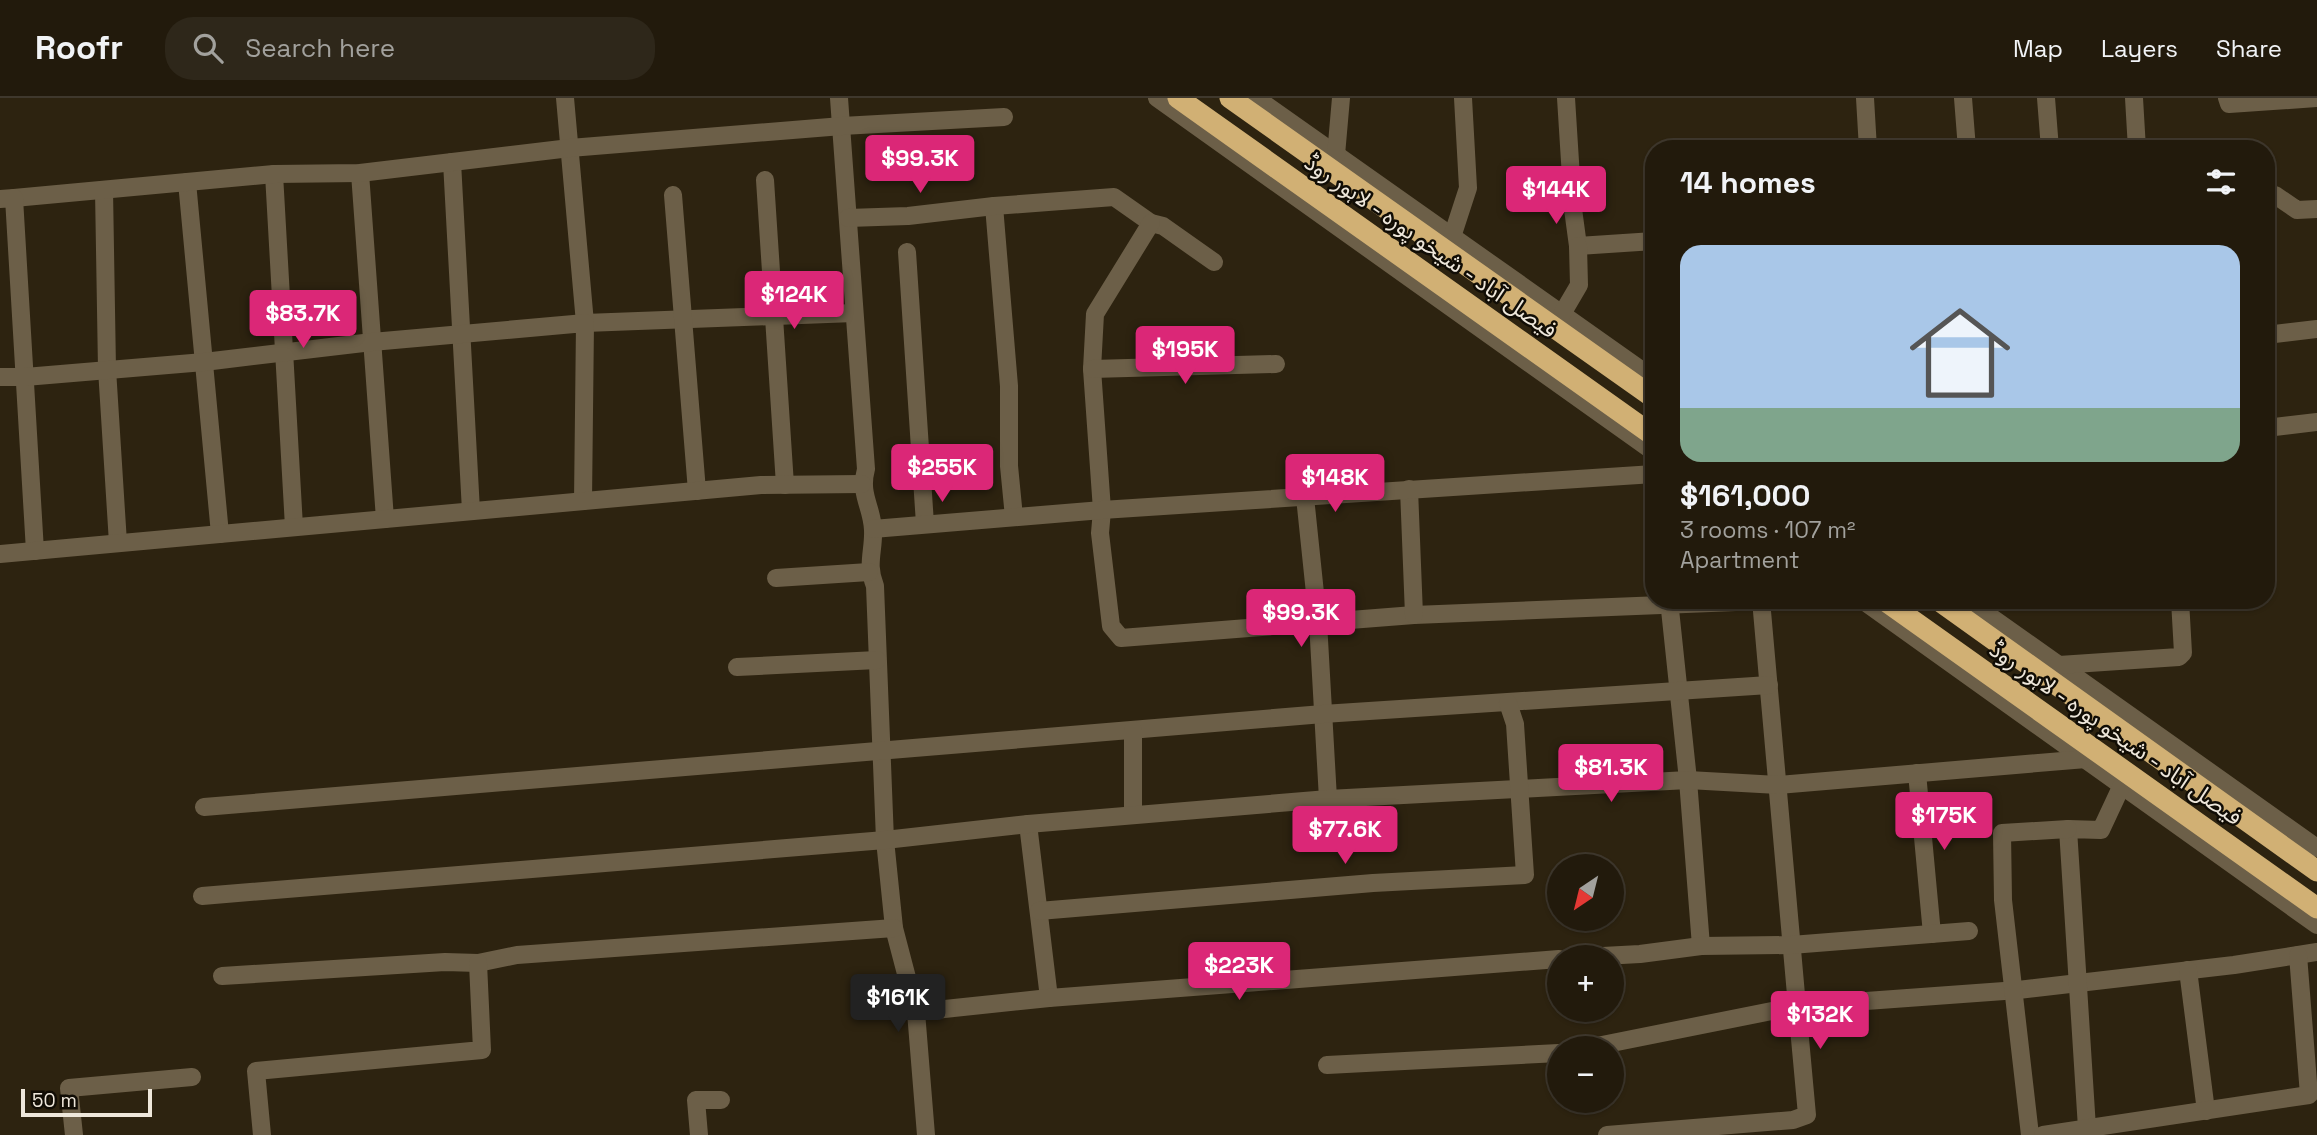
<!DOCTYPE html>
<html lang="en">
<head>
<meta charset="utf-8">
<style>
  body { margin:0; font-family:"Space Grotesk","Noto Sans Arabic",sans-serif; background:#2e271a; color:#f1f3f6; height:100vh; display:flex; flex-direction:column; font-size:26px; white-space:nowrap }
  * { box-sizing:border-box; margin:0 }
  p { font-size:23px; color:#a2a19d }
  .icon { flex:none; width:38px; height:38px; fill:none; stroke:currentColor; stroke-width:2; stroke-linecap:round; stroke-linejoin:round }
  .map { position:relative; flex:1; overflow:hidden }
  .sheet { position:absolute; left:1645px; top:42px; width:630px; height:469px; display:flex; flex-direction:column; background:#221a0c; border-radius:28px; box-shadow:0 2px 5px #0004,0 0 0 2px #3f382d }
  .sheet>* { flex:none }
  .needle { width:46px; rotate:215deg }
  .controls { position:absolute; left:1547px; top:756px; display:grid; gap:14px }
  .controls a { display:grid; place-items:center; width:77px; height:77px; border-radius:50%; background:#221a0c; box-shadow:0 2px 5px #0004,0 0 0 2px #3f382d; font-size:35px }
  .scale { position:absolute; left:21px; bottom:18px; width:131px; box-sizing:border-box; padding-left:7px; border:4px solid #eee7db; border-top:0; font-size:19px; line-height:24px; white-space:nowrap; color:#eee7db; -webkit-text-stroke:5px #110d05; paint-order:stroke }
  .price { position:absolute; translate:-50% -60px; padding:0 16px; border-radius:7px; background:#db2777; color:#fff; font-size:23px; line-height:46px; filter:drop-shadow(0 2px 4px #0008) }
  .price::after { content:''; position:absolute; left:50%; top:42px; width:21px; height:16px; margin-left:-10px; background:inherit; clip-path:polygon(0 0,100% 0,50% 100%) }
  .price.current { background:#222; color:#fff }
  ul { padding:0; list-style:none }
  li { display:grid; align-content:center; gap:14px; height:371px; padding:0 35px }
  li span { display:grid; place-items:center; height:217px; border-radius:21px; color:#555 }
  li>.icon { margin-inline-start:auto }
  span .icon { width:126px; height:126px; fill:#fffc; stroke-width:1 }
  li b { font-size:30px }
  h2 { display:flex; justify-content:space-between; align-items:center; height:84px; padding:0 35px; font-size:30px }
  header { display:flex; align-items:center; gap:42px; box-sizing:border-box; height:98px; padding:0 35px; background:#221a0c; border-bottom:2px solid #3f382d }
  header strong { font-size:33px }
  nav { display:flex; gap:38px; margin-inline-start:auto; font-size:24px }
  .search { width:490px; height:63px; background:#2e271a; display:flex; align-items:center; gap:18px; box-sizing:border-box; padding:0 24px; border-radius:28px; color:#a2a19d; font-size:26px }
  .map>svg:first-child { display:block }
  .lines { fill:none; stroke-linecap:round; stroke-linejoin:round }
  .minor { stroke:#6c5f48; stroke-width:18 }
  .highway { stroke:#d1b074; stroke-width:21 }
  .labels { text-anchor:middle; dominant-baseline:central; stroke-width:5; stroke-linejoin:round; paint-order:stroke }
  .street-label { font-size:23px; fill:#eee7db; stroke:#110d05 }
</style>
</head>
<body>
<header>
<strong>Roofr</strong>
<div class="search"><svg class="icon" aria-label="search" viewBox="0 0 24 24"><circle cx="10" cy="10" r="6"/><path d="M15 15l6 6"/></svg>Search here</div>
<nav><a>Map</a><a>Layers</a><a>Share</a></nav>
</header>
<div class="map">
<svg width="2317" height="1037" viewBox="0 0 2317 1037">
  <rect width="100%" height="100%" fill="#2d2310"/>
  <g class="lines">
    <g class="minor">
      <polyline points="565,0 585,225 854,215"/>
      <path d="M 839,0 L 866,371 C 859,397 872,408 873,432 C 874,453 866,466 875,488 L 885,742 L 894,830 L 916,914 L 926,1037"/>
      <polyline points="1157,0 1654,354"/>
      <polyline points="1256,0 1654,281"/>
      <polyline points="1566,0 1573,111 1578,148 1654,143"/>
      <polyline points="1865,0 1868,51"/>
      <polyline points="1963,0 1967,51"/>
      <polyline points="2046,0 2050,51"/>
      <polyline points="2134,0 2137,51"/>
      <polyline points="2227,0 2229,6 2317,0"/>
      <polyline points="1336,57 1341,0"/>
      <polyline points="452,64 471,413"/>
      <polyline points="360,75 385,421"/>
      <polyline points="274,76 294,429"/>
      <polyline points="765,82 785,387"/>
      <polyline points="187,84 220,436"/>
      <polyline points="104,92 107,271 118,445"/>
      <polyline points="673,97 697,393"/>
      <polyline points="2266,97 2275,97 2297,112 2317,111"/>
      <polyline points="14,100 274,76 360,75 570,50 842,28 1004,19"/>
      <polyline points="0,101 14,100 35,453"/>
      <polyline points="994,108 1009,288 1009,368 1014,419"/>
      <polyline points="848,120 908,118 994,108 1114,99 1151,125 1163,128 1214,164"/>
      <polyline points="1151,125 1095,216 1092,271 1102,412 1100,435 1111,528 1121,540 1414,517 1761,503"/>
      <polyline points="1452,139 1468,90 1463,0"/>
      <polyline points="907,154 925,426"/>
      <polyline points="1562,216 1579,187 1578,148"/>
      <polyline points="2266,237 2317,231"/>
      <polyline points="1092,271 1276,266"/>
      <polyline points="0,279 25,279 204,264 372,244 585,225 583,403"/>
      <polyline points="2266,330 2317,324"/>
      <polyline points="1409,391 1414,517"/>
      <polyline points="1305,399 1318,524 1328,701"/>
      <polyline points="873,431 1102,412 1654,376"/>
      <polyline points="0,456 761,387 862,386"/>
      <polyline points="776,480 869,474"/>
      <polyline points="1669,502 1688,682 1701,848"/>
      <polyline points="1761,502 1797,908 2018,892 2234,867 2317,854"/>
      <polyline points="1862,502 2317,827"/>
      <polyline points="1967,502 2317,750"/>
      <polyline points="2059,567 2179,559 2183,555 2180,502"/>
      <polyline points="737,569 877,562"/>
      <polyline points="1917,675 1932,836"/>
      <polyline points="204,709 1323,616 1769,587"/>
      <polyline points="1133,717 1133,632"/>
      <polyline points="1028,726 1049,900"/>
      <polyline points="202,798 885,742 1028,726 1328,701 1688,682 1778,687 2086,661"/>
      <polyline points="1039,813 1373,785 1525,777 1515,626 1508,605"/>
      <polyline points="1584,859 1640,856 1701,848 1791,847 1969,833"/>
      <polyline points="2188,872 2206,1013"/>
      <polyline points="222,878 445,864 478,865 517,857 894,830"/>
      <polyline points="916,914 1049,900 1559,861"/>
      <polyline points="1587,950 1797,908 1807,1017 1793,1022 1607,1037"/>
      <polyline points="1327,967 1559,955"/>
      <polyline points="2087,1030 2068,731 2101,732 2122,687"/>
      <polyline points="74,1037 69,990 192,979"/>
      <polyline points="262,1037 256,973 482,952 478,865"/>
      <polyline points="699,1037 696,1002 721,1002"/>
      <polyline points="2030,1037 2003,802 2002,735 2068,731"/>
      <polyline points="2043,1037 2309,997 2298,857"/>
    </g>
    <g class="highway">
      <polyline points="1178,0 1654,338"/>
      <polyline points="1230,0 1654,300"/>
      <polyline points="1884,502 2317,810"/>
      <polyline points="1938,502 2317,773"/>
    </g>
  </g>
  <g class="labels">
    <g class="street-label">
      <text transform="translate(1431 148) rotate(35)">فیصل آباد - شیخو پورہ - لاہور روڈ</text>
      <text transform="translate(2116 635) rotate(35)">فیصل آباد - شیخو پورہ - لاہور روڈ</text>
    </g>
  </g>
</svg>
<div class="controls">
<a><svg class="needle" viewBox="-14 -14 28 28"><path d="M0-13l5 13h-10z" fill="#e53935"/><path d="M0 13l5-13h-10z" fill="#a2a19d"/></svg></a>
<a>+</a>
<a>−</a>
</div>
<div class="scale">50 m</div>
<b class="price" style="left:920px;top:97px">$99.3K</b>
<b class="price" style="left:1556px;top:128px">$144K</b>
<b class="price" style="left:794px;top:233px">$124K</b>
<b class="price" style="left:303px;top:252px">$83.7K</b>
<b class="price" style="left:1185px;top:288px">$195K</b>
<b class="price" style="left:942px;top:406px">$255K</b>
<b class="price" style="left:1335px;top:416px">$148K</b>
<b class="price" style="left:1301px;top:551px">$99.3K</b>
<b class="price" style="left:1611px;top:706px">$81.3K</b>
<b class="price" style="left:1944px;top:754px">$175K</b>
<b class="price" style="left:1345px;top:768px">$77.6K</b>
<b class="price" style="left:1239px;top:904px">$223K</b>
<b class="price current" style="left:898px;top:936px">$161K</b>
<b class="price" style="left:1820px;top:953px">$132K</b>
<section class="sheet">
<h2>14 homes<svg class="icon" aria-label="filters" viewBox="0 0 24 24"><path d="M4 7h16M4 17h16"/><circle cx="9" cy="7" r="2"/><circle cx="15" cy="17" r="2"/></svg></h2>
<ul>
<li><span style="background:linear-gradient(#a9c7e8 75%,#7fa58c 0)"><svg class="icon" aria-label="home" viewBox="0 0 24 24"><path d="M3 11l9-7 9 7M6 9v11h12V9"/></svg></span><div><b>$161,000</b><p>3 rooms · 107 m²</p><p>Apartment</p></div></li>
</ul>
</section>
</div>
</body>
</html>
